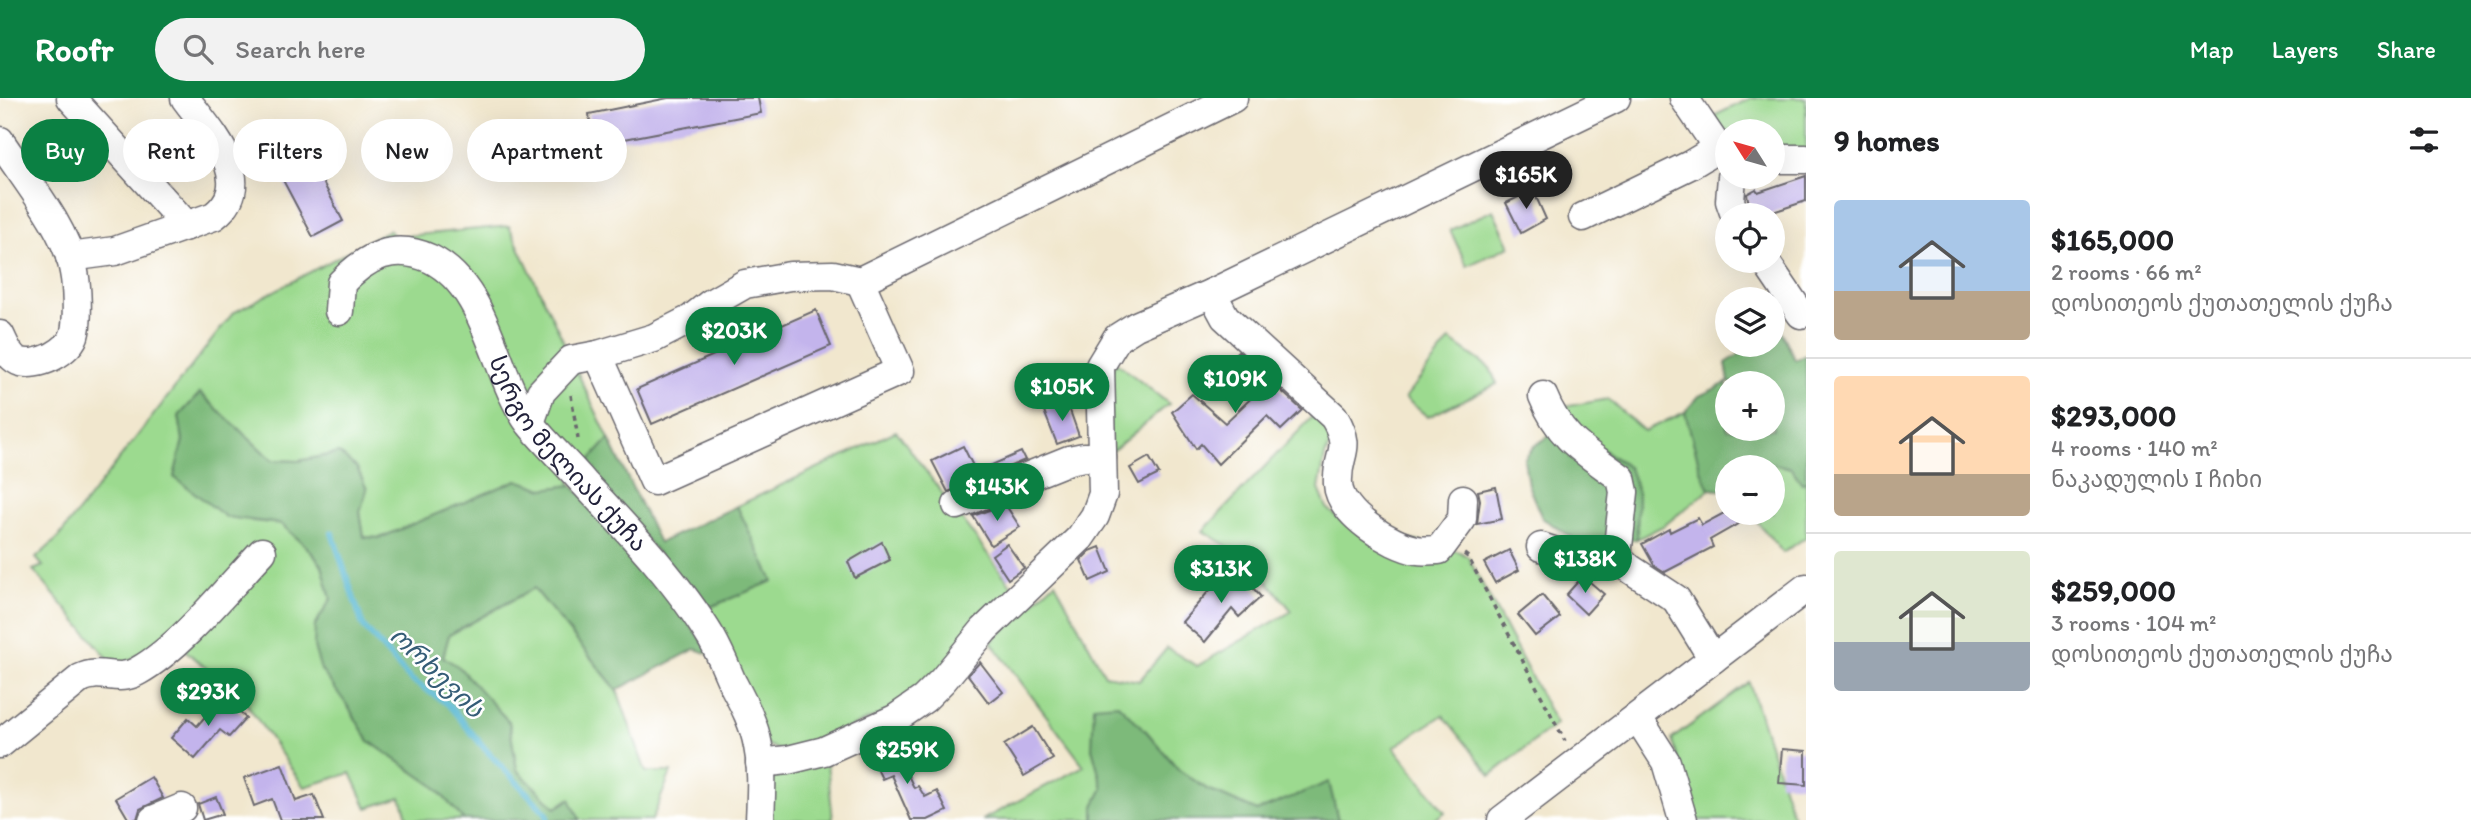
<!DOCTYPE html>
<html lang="en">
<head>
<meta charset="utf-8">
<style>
  body { margin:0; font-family:Itim,"Noto Sans Georgian",sans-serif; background:#f2f2f2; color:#202124; height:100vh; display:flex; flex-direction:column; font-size:26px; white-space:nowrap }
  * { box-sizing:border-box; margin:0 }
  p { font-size:23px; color:#757577 }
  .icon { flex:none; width:38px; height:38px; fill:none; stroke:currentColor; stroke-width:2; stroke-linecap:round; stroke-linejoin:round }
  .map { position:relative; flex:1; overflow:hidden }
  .panel { display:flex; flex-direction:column; background:#fff; width:665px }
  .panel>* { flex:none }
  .guide { position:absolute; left:21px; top:21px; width:665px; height:63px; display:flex; gap:14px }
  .needle { width:46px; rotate:307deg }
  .fabs { position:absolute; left:1715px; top:21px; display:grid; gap:14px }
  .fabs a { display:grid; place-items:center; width:70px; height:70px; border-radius:50%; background:#fff; box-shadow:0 7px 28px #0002; font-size:35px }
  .price { position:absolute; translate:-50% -60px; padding:0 16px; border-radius:24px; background:#0b8043; color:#fff; font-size:23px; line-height:46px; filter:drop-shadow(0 2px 4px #0008) }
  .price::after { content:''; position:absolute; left:50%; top:42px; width:21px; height:16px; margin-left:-10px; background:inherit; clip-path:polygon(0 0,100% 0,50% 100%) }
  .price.selected { background:#222; color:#fff }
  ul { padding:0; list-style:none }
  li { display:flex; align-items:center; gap:21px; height:175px; padding:0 28px }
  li+li { border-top:2px solid #e0e0e0 }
  li span { display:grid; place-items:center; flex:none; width:196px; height:140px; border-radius:7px; color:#555 }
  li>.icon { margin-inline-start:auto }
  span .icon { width:84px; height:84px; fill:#fffc; stroke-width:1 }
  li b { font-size:30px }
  h2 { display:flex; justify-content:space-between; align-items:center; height:84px; padding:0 28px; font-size:30px }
  .pill { padding:0 24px; border-radius:32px; background:#fff; box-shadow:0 7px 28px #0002; font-size:24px; line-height:63px }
  .pill.selected { background:#0b8043; color:#fff }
  header { display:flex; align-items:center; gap:42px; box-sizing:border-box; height:98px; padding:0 35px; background:#0b8043; color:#fff }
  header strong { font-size:33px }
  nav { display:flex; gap:38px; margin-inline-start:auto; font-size:24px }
  .search { width:490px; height:63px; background:#f2f2f2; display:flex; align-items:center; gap:18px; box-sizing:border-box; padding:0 24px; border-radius:38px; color:#757577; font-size:26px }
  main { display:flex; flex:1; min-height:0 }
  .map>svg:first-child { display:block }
  .green { fill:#9cda8f; stroke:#5f7e65; stroke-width:2 }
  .forest { fill:#7dba7a; stroke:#506e5a; stroke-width:2; fill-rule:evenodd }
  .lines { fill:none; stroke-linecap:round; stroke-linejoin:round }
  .stream { stroke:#51b5d0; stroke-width:6 }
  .building { fill:#c3b4ec }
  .minor-casing { stroke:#6a676e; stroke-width:31 }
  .path { stroke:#6a676e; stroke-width:3.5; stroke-dasharray:5 5; stroke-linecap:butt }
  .minor { stroke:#fff; stroke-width:28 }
  .labels { text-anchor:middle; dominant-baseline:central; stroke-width:5; stroke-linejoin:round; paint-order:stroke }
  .street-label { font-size:24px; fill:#22223b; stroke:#fff }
  .water-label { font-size:26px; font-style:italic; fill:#355d77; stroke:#fff }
</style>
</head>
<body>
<header>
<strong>Roofr</strong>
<div class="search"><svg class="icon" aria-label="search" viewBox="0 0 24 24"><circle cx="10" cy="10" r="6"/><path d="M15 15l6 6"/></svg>Search here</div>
<nav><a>Map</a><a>Layers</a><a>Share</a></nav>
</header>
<main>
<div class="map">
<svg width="1806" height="722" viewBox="0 0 1806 722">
  <rect width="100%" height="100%" fill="#fff"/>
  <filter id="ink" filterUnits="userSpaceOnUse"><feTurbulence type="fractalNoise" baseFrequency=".0143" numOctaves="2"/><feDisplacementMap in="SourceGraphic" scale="14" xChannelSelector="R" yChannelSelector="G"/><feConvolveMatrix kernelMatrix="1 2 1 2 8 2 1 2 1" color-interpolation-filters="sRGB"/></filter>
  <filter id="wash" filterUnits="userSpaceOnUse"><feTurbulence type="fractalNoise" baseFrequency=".00686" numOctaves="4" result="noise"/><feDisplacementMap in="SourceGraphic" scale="28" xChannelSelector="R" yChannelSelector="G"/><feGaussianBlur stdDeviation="1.57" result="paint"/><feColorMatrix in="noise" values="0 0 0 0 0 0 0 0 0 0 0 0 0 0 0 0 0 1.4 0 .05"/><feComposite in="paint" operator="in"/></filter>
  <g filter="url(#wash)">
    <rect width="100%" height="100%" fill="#f1e7ce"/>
    <g class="green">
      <polygon points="1751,0 1806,0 1806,52 1773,54 1773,33 1727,33 1727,38 1714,18"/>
      <polygon points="1493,112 1510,148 1467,168 1450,132"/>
      <polygon points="509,128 569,255 531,302 572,387 544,391 517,382 380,440 364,439 360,414 367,391 339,355 298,363 272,362 200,295 179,318 183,342 174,379 252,423 281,426 306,448 322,467 331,501 315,527 347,607 369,643 434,688 464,722 408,722 401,699 367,710 351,675 304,689 244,602 167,537 117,571 33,472 43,468 36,460 57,441 233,215 389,132 395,139"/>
      <polygon points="1450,242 1490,270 1497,286 1428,319 1405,300"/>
      <polygon points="1116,264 1169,306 1110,355 1107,285"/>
      <polygon points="574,267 609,341 590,362 592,374 543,324 543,302"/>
      <polygon points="1608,301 1644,333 1685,314 1701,373 1710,391 1665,427 1637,441 1638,395 1582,336 1563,309"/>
      <polygon points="1317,314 1333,338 1325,358 1319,391 1327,410 1345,426 1460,454 1468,459 1556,626 1491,677 1443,617 1394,649 1445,714 1434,722 1338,722 1329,685 1257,713 1207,691 1179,672 1146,633 1092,650 1103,690 1094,708 1094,722 982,722 1084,668 991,544 1055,484 1105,577 1139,583 1167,550 1197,568 1292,513 1251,463 1203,433"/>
      <polygon points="896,333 1016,494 927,590 885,615 799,650 781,653 766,646 703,512 772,483 737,408"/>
      <polygon points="1767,364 1791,370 1802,385 1806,384 1806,439 1783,455 1750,415 1773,415 1773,369 1761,369"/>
      <polygon points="534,490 617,592 646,674 671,674 652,722 580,722 569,701 556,710 517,672 509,623 443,559 449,537"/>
      <polygon points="1749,584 1794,722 1696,722 1672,641"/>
      <polygon points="827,665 833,722 768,722 769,687 777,675"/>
    </g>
    <g class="forest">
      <path d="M 1780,230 L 1795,262 L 1806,257 L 1806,384 L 1802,385 L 1791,370 L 1767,364 L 1761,369 L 1727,369 L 1727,393 L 1710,391 L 1701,373 L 1685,314 L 1699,298 L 1729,284 L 1726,265 L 1754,247 L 1773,247 L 1773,235 ZM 1727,285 L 1773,285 L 1773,331 L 1727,331 Z"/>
      <polygon points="200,295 272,362 298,363 339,355 357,370 367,391 360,414 364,439 380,440 517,382 544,391 572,387 639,455 712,557 695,551 617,592 534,490 449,537 443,559 459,569 509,624 517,672 556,710 570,701 580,722 464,722 434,688 369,643 347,607 321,572 314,549 315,527 331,501 322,467 306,448 281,426 226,419 174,379 183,342 179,318"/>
      <polygon points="1573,323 1582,336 1629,370 1638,395 1637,441 1589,450 1542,420 1528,387 1524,361 1534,348"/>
      <polygon points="609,341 659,445 737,408 773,483 703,512 592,374 590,362"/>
      <polygon points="1118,606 1146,633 1179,672 1207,691 1257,713 1329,684 1338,722 1094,722 1094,708 1103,690 1092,650 1094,608"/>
    </g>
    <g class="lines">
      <polyline class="stream" points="332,435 363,528 410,581 448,606 486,652 547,716 547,722"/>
    </g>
    <g id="blocks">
      <g class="building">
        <polygon points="668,0 758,0 761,15 593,47 589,16"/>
        <polygon points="307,53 343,123 313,139 276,69"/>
        <polygon points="1806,78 1806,103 1776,113 1771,117 1751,117 1747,96 1756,91 1758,94"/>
        <polygon points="1533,92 1546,121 1521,135 1506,105"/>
        <polygon points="816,212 831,248 652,326 637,291"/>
        <polygon points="1238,253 1302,312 1281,332 1267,318 1218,366 1201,346 1196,351 1172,314 1192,296 1225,325 1261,291 1231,259"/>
        <polygon points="1067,304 1079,338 1057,346 1044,313"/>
        <polygon points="963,348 976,374 1021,354 1025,362 948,394 932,363"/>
        <polygon points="1149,359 1159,376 1139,386 1130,370"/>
        <polygon points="1496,389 1502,421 1477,426 1480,402 1478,393"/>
        <polygon points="1005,406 1020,429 991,447 973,418"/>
        <polygon points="1724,415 1757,415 1710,442 1713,449 1665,474 1654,467 1642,446 1669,431 1670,434 1698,420 1702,427"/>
        <polygon points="882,444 890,462 855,480 848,464"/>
        <polygon points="1007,446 1024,470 1008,481 992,457"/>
        <polygon points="1100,449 1110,474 1090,483 1081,462 1090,453"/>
        <polygon points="1509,452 1519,472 1495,485 1484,465"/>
        <polygon points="1236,471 1261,499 1239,519 1232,511 1205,544 1182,524 1208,494"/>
        <polygon points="1583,478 1604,496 1586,516 1566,497"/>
        <polygon points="1542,497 1560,519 1535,538 1518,517"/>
        <polygon points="980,564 1003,594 989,605 968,577"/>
        <polygon points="222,599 246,620 229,639 220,632 195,661 171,640 188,620 197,628"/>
        <polygon points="1033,629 1053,661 1024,678 1004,647"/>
        <polygon points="893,645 914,690 918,688 925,699 937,693 947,713 928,722 911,722 891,677 882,681 870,656"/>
        <polygon points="1782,651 1806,653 1806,687 1779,685"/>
        <polygon points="282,666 296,703 314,697 324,722 280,722 272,701 254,708 244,680"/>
        <polygon points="151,679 163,700 140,711 137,721 129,722 116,700"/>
        <polygon points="216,699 223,716 203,722 198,706"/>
      </g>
    </g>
  </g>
  <g filter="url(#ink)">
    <use href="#blocks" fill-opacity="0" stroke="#6a676e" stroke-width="2"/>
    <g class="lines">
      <defs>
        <g id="minor">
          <polyline points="71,0 187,128"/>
          <polyline points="1684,0 1716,47 1727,52"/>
          <path d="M 0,43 C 24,80 67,131 74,174 C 77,189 78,219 75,234 C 72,253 37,271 18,263 C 8,258 5,247 0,237"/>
          <polyline points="1773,61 1806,61"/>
          <polyline points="1732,79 1730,103 1735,117"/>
          <polyline points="1583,119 1690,67 1705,58 1716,47"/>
          <path d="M 70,159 L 115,153 L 214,118 C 259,83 209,33 185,0"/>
          <polyline points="1765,163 1801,216"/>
          <path d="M 1212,195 L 1225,219 L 1334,319 C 1354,353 1336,355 1338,386 C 1339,415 1391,448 1417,452 C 1424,453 1432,452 1439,452 L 1462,421 L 1463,401"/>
          <path id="s1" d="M 339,213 L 341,185 C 367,158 394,144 431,161 C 490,191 493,277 530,326 C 547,347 567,365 584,385 C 629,433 678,484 712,541 C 720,555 726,570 732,584 C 743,605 754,625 758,648 C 763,672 761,697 760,722"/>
          <polyline points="598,257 654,383 900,273 860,183"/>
          <path d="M 1543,298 C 1560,341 1586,354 1621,380 L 1624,394 L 1617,458 L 1629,470 L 1676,501 L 1713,561"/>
          <polyline points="530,325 541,294 571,262 598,257 654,240 691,221 710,206 745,186 790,178 833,177 860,183 1233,0"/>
          <polyline points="957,407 1069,362 1084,359 1102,360"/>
          <polyline points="1541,449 1565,457 1617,458"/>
          <polyline points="1638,620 1666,664 1683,722"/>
          <path d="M 0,646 L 81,580 C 101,570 118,585 138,573 C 181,549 227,491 262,454"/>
          <polyline points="760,665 788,662 824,653 895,621 924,601 943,582 984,532 1080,440 1095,418 1103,396 1100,268 1117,240 1136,228 1212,195 1616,0"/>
          <polyline points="153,722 182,710"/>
          <polyline points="1502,722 1806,490"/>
        </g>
      </defs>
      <use href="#minor" class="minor-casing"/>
      <g class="path">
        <polyline points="571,297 578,341"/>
        <polyline points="1464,456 1468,459 1565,643"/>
      </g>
      <use href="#minor" class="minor"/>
    </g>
  </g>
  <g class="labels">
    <g class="street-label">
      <text stroke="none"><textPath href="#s1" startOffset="371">სერგო მელიას ქუჩა</textPath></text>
    </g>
    <g class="water-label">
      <text transform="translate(437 574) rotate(44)">ორხევის</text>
    </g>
  </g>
</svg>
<div class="fabs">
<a><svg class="needle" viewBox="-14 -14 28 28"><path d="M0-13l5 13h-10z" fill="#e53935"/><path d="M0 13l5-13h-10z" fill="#757577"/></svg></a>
<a><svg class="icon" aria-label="locate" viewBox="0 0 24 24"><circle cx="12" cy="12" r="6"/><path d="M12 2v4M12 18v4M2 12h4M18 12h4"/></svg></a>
<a><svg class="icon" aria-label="layers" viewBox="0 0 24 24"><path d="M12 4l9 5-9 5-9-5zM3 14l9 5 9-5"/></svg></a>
<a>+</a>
<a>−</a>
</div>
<b class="price selected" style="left:1526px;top:113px">$165K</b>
<b class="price" style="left:734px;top:269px">$203K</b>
<b class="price" style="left:1235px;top:317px">$109K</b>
<b class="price" style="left:1062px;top:325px">$105K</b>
<b class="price" style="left:997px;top:425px">$143K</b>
<b class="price" style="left:1585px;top:497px">$138K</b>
<b class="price" style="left:1221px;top:507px">$313K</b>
<b class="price" style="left:208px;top:630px">$293K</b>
<b class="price" style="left:907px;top:688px">$259K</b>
<div class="guide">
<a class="pill selected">Buy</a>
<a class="pill">Rent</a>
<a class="pill">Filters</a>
<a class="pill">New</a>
<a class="pill">Apartment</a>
</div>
</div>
<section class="panel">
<h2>9 homes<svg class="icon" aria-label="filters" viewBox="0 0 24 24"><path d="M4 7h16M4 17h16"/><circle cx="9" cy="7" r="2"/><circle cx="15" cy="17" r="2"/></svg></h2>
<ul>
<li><span style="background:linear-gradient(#a9c7e8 65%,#b9a48a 0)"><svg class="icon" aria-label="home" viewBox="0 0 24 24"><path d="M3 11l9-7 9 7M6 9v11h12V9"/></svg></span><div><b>$165,000</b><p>2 rooms · 66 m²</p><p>დოსითეოს ქუთათელის ქუჩა</p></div></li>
<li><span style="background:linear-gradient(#ffd9b3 70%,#b9a48a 0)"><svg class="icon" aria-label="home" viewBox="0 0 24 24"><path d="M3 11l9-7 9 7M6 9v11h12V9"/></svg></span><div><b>$293,000</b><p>4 rooms · 140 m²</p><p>ნაკადულის I ჩიხი</p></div></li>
<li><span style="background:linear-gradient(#dfe7d0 65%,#9aa5b1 0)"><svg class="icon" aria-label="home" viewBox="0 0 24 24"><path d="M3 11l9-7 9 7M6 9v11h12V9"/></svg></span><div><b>$259,000</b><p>3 rooms · 104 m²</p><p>დოსითეოს ქუთათელის ქუჩა</p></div></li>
</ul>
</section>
</main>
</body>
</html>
